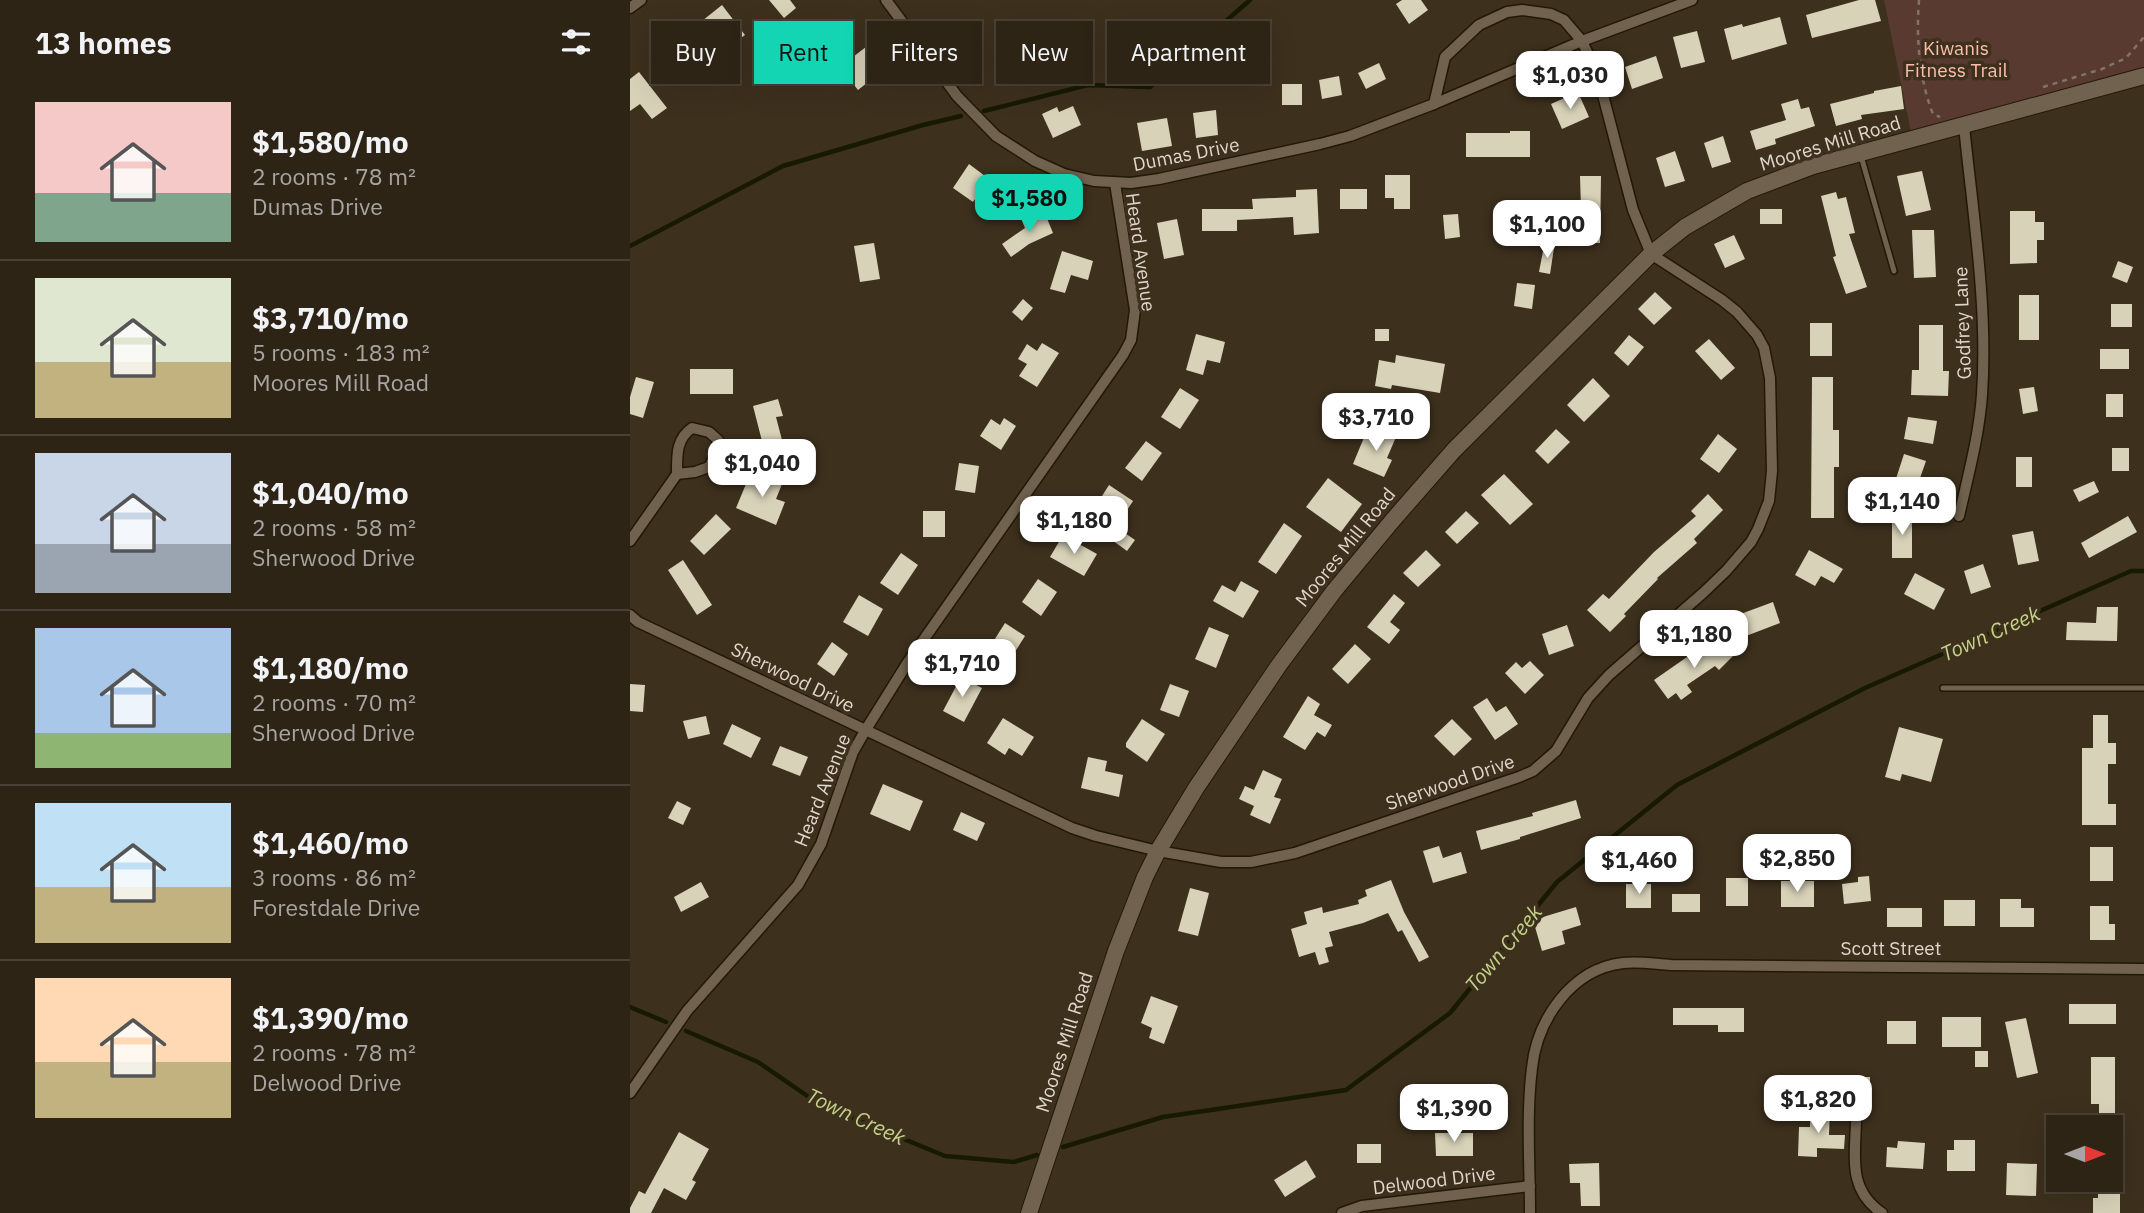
<!DOCTYPE html>
<html lang="en">
<head>
<meta charset="utf-8">
<style>
  body { margin:0; font-family:"IBM Plex Sans",sans-serif; background:#3a3023; color:#f1f3f6; height:100vh; display:flex; flex-direction:column; font-size:26px; white-space:nowrap }
  * { box-sizing:border-box; margin:0 }
  p { font-size:23px; color:#a7a4a1 }
  .icon { flex:none; width:38px; height:38px; fill:none; stroke:currentColor; stroke-width:2; stroke-linecap:round; stroke-linejoin:round }
  .map { position:relative; flex:1; overflow:hidden }
  .drawer { display:flex; flex-direction:column; background:#2e2416; width:630px }
  .drawer>* { flex:none }
  .guide { position:absolute; left:21px; top:21px; width:665px; height:63px; display:flex; gap:14px }
  .needle { width:46px; rotate:90deg }
  .buttons { position:absolute; left:1416px; top:1115px; display:grid; gap:14px }
  .buttons a { display:grid; place-items:center; width:77px; height:77px; border-radius:0px; background:#2e2416; box-shadow:0 7px 28px #0002,0 0 0 2px #494135; font-size:35px }
  .price { position:absolute; translate:-50% -60px; padding:0 16px; border-radius:14px; background:#fff; color:#222; font-size:23px; line-height:46px; filter:drop-shadow(0 2px 4px #0008) }
  .price::after { content:''; position:absolute; left:50%; top:42px; width:21px; height:16px; margin-left:-10px; background:inherit; clip-path:polygon(0 0,100% 0,50% 100%) }
  .price.on { background:#14d5b3; color:#111 }
  ul { padding:0; list-style:none }
  li { display:flex; align-items:center; gap:21px; height:175px; padding:0 35px }
  li+li { border-top:2px solid #494135 }
  li span { display:grid; place-items:center; flex:none; width:196px; height:140px; border-radius:0px; color:#555 }
  li>.icon { margin-inline-start:auto }
  span .icon { width:84px; height:84px; fill:#fffc; stroke-width:1 }
  li b { font-size:30px }
  h2 { display:flex; justify-content:space-between; align-items:center; height:84px; padding:0 35px; font-size:30px }
  .tag { padding:0 24px; border-radius:0px; background:#2e2416; box-shadow:0 7px 28px #0002,0 0 0 2px #494135; font-size:24px; line-height:63px }
  .tag.on { background:#14d5b3; color:#111 }
  main { display:flex; flex:1; min-height:0 }
  .map>svg:first-child { display:block }
  .green { fill:#593a30 }
  .lines { fill:none; stroke-linecap:round; stroke-linejoin:round }
  .stream { stroke:#171a00; stroke-width:4.5 }
  .building { fill:#d8d2b8 }
  .lane-casing { stroke:#231806; stroke-width:8 }
  .street-casing { stroke:#231806; stroke-width:13 }
  .secondary-casing { stroke:#231806; stroke-width:18 }
  .path { stroke:#807565; stroke-width:2.5; stroke-dasharray:5 5; stroke-linecap:butt }
  .lane { stroke:#70624e; stroke-width:5 }
  .street { stroke:#70624e; stroke-width:10 }
  .secondary { stroke:#70624e; stroke-width:16 }
  .labels { text-anchor:middle; dominant-baseline:central; stroke-width:7; stroke-linejoin:round; paint-order:stroke }
  .park-label { font-size:19px; fill:#fbbdab; stroke:#3d301d }
  .street-label { font-size:19px; fill:#dfd7cb; stroke:#3d301d }
  .water-label { font-size:21px; font-style:italic; fill:#c5d189; stroke:#3d301d }
</style>
</head>
<body>
<main>
<section class="drawer">
<h2>13 homes<svg class="icon" aria-label="filters" viewBox="0 0 24 24"><path d="M4 7h16M4 17h16"/><circle cx="9" cy="7" r="2"/><circle cx="15" cy="17" r="2"/></svg></h2>
<ul>
<li><span style="background:linear-gradient(#f6c9c9 65%,#7fa58c 0)"><svg class="icon" aria-label="home" viewBox="0 0 24 24"><path d="M3 11l9-7 9 7M6 9v11h12V9"/></svg></span><div><b>$1,580/mo</b><p>2 rooms · 78 m²</p><p>Dumas Drive</p></div></li>
<li><span style="background:linear-gradient(#dfe7d0 60%,#c2b280 0)"><svg class="icon" aria-label="home" viewBox="0 0 24 24"><path d="M3 11l9-7 9 7M6 9v11h12V9"/></svg></span><div><b>$3,710/mo</b><p>5 rooms · 183 m²</p><p>Moores Mill Road</p></div></li>
<li><span style="background:linear-gradient(#c9d6e8 65%,#9aa5b1 0)"><svg class="icon" aria-label="home" viewBox="0 0 24 24"><path d="M3 11l9-7 9 7M6 9v11h12V9"/></svg></span><div><b>$1,040/mo</b><p>2 rooms · 58 m²</p><p>Sherwood Drive</p></div></li>
<li><span style="background:linear-gradient(#a9c7e8 75%,#8fb573 0)"><svg class="icon" aria-label="home" viewBox="0 0 24 24"><path d="M3 11l9-7 9 7M6 9v11h12V9"/></svg></span><div><b>$1,180/mo</b><p>2 rooms · 70 m²</p><p>Sherwood Drive</p></div></li>
<li><span style="background:linear-gradient(#bfe0f5 60%,#c2b280 0)"><svg class="icon" aria-label="home" viewBox="0 0 24 24"><path d="M3 11l9-7 9 7M6 9v11h12V9"/></svg></span><div><b>$1,460/mo</b><p>3 rooms · 86 m²</p><p>Forestdale Drive</p></div></li>
<li><span style="background:linear-gradient(#ffd9b3 60%,#c2b280 0)"><svg class="icon" aria-label="home" viewBox="0 0 24 24"><path d="M3 11l9-7 9 7M6 9v11h12V9"/></svg></span><div><b>$1,390/mo</b><p>2 rooms · 78 m²</p><p>Delwood Drive</p></div></li>
</ul>
</section>
<div class="map">
<svg width="1514" height="1213" viewBox="0 0 1514 1213">
  <rect width="100%" height="100%" fill="#3d301d"/>
  <polygon class="green" points="1254,0 1514,0 1514,69 1281,132"/>
  <g class="lines">
    <g class="stream">
      <polyline points="354,111 458,85 520,87 620,0"/>
      <polyline points="0,246 153,166 293,125 331,116"/>
      <polyline points="0,1007 36,1022"/>
      <polyline points="56,1031 128,1062 189,1104 315,1156 384,1162 407,1155"/>
      <polyline points="433,1147 533,1117 716,1090 820,1013 927,882 1047,785 1235,688 1501,571 1514,571"/>
    </g>
  </g>
  <g class="building">
    <polygon points="139,0 160,0 166,8 154,18"/>
    <polygon points="772,0 791,0 798,10 779,24 766,4"/>
    <polygon points="1229,0 1245,0 1251,21 1182,38 1176,15"/>
    <polygon points="92,5 115,35 89,54 67,25"/>
    <polygon points="1150,17 1157,44 1102,60 1094,29 1112,24 1113,27"/>
    <polygon points="1067,31 1075,62 1051,68 1043,37"/>
    <polygon points="50,36 63,54 55,60 61,69 52,76 45,67 37,72 24,55"/>
    <polygon points="241,43 254,60 251,63 256,68 228,90 202,57 215,46 223,57"/>
    <polygon points="1026,56 1033,78 1002,89 995,67"/>
    <polygon points="749,63 756,79 736,89 728,73"/>
    <polygon points="9,72 37,108 22,119 10,104 0,111 0,79"/>
    <polygon points="709,76 712,95 692,99 689,80"/>
    <rect x="652" y="84" width="20" height="21"/>
    <polygon points="1271,86 1274,109 1231,115 1232,119 1206,126 1200,104 1244,93 1244,91"/>
    <polygon points="948,92 959,117 932,129 921,104"/>
    <polygon points="1168,99 1171,109 1179,107 1185,126 1145,139 1146,144 1126,150 1120,131 1156,120 1151,104"/>
    <polygon points="443,106 451,125 423,138 412,114 427,107 429,112"/>
    <polygon points="586,110 588,135 566,138 563,113"/>
    <polygon points="537,118 542,146 512,151 507,123"/>
    <polygon points="880,131 900,131 900,157 836,157 836,133 880,133"/>
    <polygon points="1093,136 1101,162 1082,168 1074,143"/>
    <polygon points="1045,151 1055,181 1035,187 1026,158"/>
    <polygon points="339,164 359,179 343,202 323,188"/>
    <polygon points="1292,171 1301,210 1276,216 1267,176"/>
    <polygon points="755,175 780,175 780,209 764,209 764,198 755,198"/>
    <polygon points="950,176 971,176 970,243 952,243"/>
    <polygon points="687,189 689,233 664,235 663,217 607,220 607,231 572,231 572,209 623,209 622,199 666,197 666,190"/>
    <rect x="710" y="189" width="27" height="20"/>
    <polygon points="1206,192 1208,199 1216,197 1225,233 1219,234 1237,287 1216,294 1203,257 1206,256 1191,196"/>
    <rect x="1130" y="209" width="22" height="15"/>
    <polygon points="414,211 423,233 399,244 381,257 372,244 395,228 392,221"/>
    <polygon points="1380,211 1405,211 1405,222 1414,222 1414,240 1407,240 1407,263 1380,264"/>
    <polygon points="828,214 830,237 815,239 813,215"/>
    <polygon points="547,219 554,255 534,259 527,223"/>
    <polygon points="1282,230 1304,230 1306,277 1284,278"/>
    <polygon points="1104,235 1115,259 1095,268 1084,244"/>
    <polygon points="244,243 250,279 230,282 224,246"/>
    <polygon points="914,246 924,248 920,274 909,272"/>
    <polygon points="432,251 463,261 458,280 441,275 435,293 420,289"/>
    <polygon points="1488,261 1503,267 1497,283 1482,277"/>
    <polygon points="887,283 905,285 902,309 884,306"/>
    <polygon points="1025,292 1042,308 1024,325 1008,309"/>
    <rect x="1389" y="295" width="20" height="45"/>
    <polygon points="393,299 403,308 392,321 382,312"/>
    <rect x="1481" y="304" width="21" height="23"/>
    <rect x="1180" y="323" width="22" height="33"/>
    <polygon points="1289,325 1313,325 1313,371 1319,371 1318,396 1281,395 1282,370 1289,370"/>
    <rect x="745" y="329" width="14" height="12"/>
    <polygon points="566,334 595,342 590,363 577,360 573,375 556,370"/>
    <polygon points="999,335 1014,347 998,366 984,353"/>
    <polygon points="1079,339 1105,368 1091,380 1065,351"/>
    <polygon points="412,343 429,353 407,387 389,376 397,364 388,359 397,344 407,351"/>
    <rect x="1470" y="349" width="29" height="20"/>
    <polygon points="766,355 815,364 810,393 762,385 761,389 745,386 749,360 765,363"/>
    <rect x="60" y="369" width="43" height="25"/>
    <polygon points="6,377 24,382 13,418 0,414 0,397"/>
    <polygon points="1182,377 1203,377 1203,430 1209,430 1209,467 1204,467 1204,518 1181,518"/>
    <polygon points="963,378 980,396 954,422 937,405"/>
    <polygon points="1404,387 1408,411 1393,414 1389,389"/>
    <polygon points="550,388 569,400 550,429 531,417"/>
    <rect x="1476" y="394" width="17" height="23"/>
    <polygon points="148,399 153,416 146,417 152,440 133,445 123,406"/>
    <polygon points="1278,417 1307,421 1303,444 1274,439"/>
    <polygon points="374,418 386,426 371,450 350,436 361,419 370,425"/>
    <polygon points="926,429 940,442 918,464 905,451"/>
    <polygon points="748,430 766,437 757,458 762,460 754,477 723,464 735,435 744,439"/>
    <polygon points="1088,434 1107,449 1089,473 1070,459"/>
    <polygon points="516,441 532,453 512,481 495,468"/>
    <rect x="1482" y="448" width="17" height="23"/>
    <polygon points="1274,454 1296,461 1283,498 1262,491"/>
    <rect x="1386" y="457" width="16" height="30"/>
    <polygon points="329,463 349,466 345,493 325,490"/>
    <polygon points="121,472 152,484 146,499 155,502 146,525 106,508"/>
    <polygon points="874,474 903,504 880,525 851,495"/>
    <polygon points="698,478 732,504 711,532 676,507"/>
    <polygon points="1464,481 1469,492 1449,502 1443,490"/>
    <polygon points="479,485 503,501 484,530 460,515"/>
    <polygon points="1078,494 1093,510 1064,539 1067,543 1027,578 1028,579 994,614 996,616 980,632 957,610 973,594 979,599 1024,552 1066,516 1061,511"/>
    <rect x="293" y="511" width="22" height="26"/>
    <polygon points="836,511 849,523 827,544 815,532"/>
    <polygon points="86,514 101,529 74,555 60,541"/>
    <rect x="1262" y="516" width="20" height="42"/>
    <polygon points="1498,516 1507,532 1459,558 1451,543"/>
    <polygon points="654,523 672,536 646,574 628,562"/>
    <polygon points="489,529 505,540 497,551 482,540"/>
    <polygon points="1403,531 1409,561 1388,565 1382,535"/>
    <polygon points="433,535 467,554 454,576 420,557"/>
    <polygon points="796,550 811,565 788,587 773,573"/>
    <polygon points="1179,550 1213,569 1204,583 1191,576 1185,586 1165,575"/>
    <polygon points="271,553 288,565 268,595 250,583"/>
    <polygon points="53,560 82,605 67,615 38,570"/>
    <polygon points="1353,564 1361,587 1341,594 1334,571"/>
    <polygon points="1285,573 1315,589 1304,610 1274,594"/>
    <polygon points="408,579 427,592 411,616 392,602"/>
    <polygon points="611,581 629,591 613,618 583,601 592,585 605,592"/>
    <polygon points="764,594 775,603 760,622 770,630 759,644 737,627"/>
    <polygon points="229,595 253,609 238,636 213,622"/>
    <polygon points="1143,602 1150,623 1116,636 1108,615"/>
    <polygon points="1467,607 1488,607 1487,641 1436,640 1437,622 1466,623"/>
    <polygon points="375,623 395,636 378,663 358,650"/>
    <polygon points="937,625 944,646 919,655 912,634"/>
    <polygon points="579,627 599,635 586,668 565,659"/>
    <polygon points="1091,636 1106,653 1089,670 1085,666 1057,685 1062,692 1051,700 1046,693 1038,699 1024,680 1057,657 1062,664"/>
    <polygon points="202,642 218,654 204,676 187,664"/>
    <polygon points="725,644 741,659 718,684 702,669"/>
    <polygon points="900,661 914,675 895,694 875,673 886,662 892,668"/>
    <polygon points="331,677 352,688 334,722 313,711"/>
    <polygon points="0,684 15,685 13,712 0,711"/>
    <polygon points="540,684 559,691 549,717 530,710"/>
    <polygon points="678,696 690,704 684,715 702,725 695,737 687,732 675,750 653,737"/>
    <polygon points="857,698 866,712 876,706 888,724 865,740 843,707"/>
    <polygon points="1463,715 1478,715 1478,743 1486,743 1486,764 1478,764 1478,804 1486,804 1486,825 1452,825 1452,748 1463,748"/>
    <polygon points="76,716 80,734 58,739 53,721"/>
    <polygon points="373,718 404,737 392,756 379,748 375,755 357,743"/>
    <polygon points="512,719 535,734 517,762 496,747 496,743"/>
    <polygon points="822,719 842,739 824,756 804,736"/>
    <polygon points="102,724 131,738 121,758 93,744"/>
    <polygon points="1269,727 1313,739 1301,782 1272,774 1270,781 1255,777"/>
    <polygon points="150,746 178,757 170,776 142,765"/>
    <polygon points="458,757 477,761 475,771 493,775 489,797 451,788"/>
    <polygon points="633,770 652,779 644,797 651,799 640,824 620,815 624,806 609,799 615,786 624,790"/>
    <polygon points="253,784 293,801 280,831 240,814"/>
    <polygon points="946,800 951,818 890,837 890,839 851,850 846,831 903,816 902,813"/>
    <polygon points="47,801 61,808 53,825 38,818"/>
    <polygon points="331,812 355,823 347,841 323,830"/>
    <polygon points="809,846 813,858 831,852 837,873 803,883 793,851"/>
    <rect x="1460" y="847" width="23" height="34"/>
    <polygon points="1239,876 1241,901 1214,904 1212,884 1228,882 1228,877"/>
    <rect x="1096" y="878" width="22" height="28"/>
    <polygon points="761,880 774,912 799,957 789,962 772,930 768,932 758,913 733,923 699,932 703,946 695,948 699,962 689,965 685,952 669,957 661,929 677,924 674,912 692,907 693,913 729,904 728,900 737,896 735,890"/>
    <rect x="1151" y="881" width="33" height="26"/>
    <polygon points="71,882 79,897 51,912 44,897"/>
    <rect x="996" y="884" width="25" height="24"/>
    <polygon points="560,888 579,893 568,936 548,931"/>
    <rect x="1042" y="894" width="28" height="18"/>
    <polygon points="1370,899 1391,899 1391,908 1404,908 1404,927 1370,927"/>
    <rect x="1314" y="900" width="31" height="26"/>
    <polygon points="1460,906 1479,906 1479,924 1485,924 1485,940 1460,940"/>
    <polygon points="946,907 951,925 932,931 935,944 912,951 903,920"/>
    <rect x="1257" y="908" width="35" height="19"/>
    <polygon points="521,996 548,1006 534,1044 519,1038 522,1028 511,1023"/>
    <rect x="1439" y="1004" width="47" height="20"/>
    <polygon points="1043,1008 1114,1008 1114,1032 1088,1032 1088,1025 1043,1025"/>
    <rect x="1312" y="1017" width="39" height="30"/>
    <polygon points="1396,1018 1408,1073 1387,1078 1375,1022"/>
    <rect x="1257" y="1021" width="29" height="23"/>
    <rect x="1345" y="1051" width="13" height="16"/>
    <polygon points="1461,1057 1485,1057 1485,1127 1469,1127 1469,1104 1461,1104"/>
    <rect x="1215" y="1077" width="25" height="16"/>
    <polygon points="1180,1108 1200,1109 1199,1135 1215,1135 1214,1149 1187,1148 1187,1157 1168,1156 1169,1127 1180,1127"/>
    <polygon points="49,1132 79,1149 62,1180 66,1182 56,1200 34,1188 21,1213 0,1213 0,1208 9,1191 15,1194"/>
    <polygon points="805,1133 843,1133 843,1156 806,1156"/>
    <polygon points="1324,1140 1345,1140 1345,1171 1317,1171 1317,1150 1324,1150"/>
    <polygon points="1268,1141 1295,1143 1293,1169 1256,1167 1257,1147 1267,1148"/>
    <rect x="727" y="1144" width="24" height="19"/>
    <polygon points="676,1160 686,1177 655,1197 644,1180"/>
    <polygon points="969,1163 970,1206 951,1206 950,1183 940,1183 939,1164"/>
    <polygon points="1377,1163 1407,1164 1406,1196 1376,1195"/>
    <polygon points="1468,1180 1490,1180 1490,1213 1463,1213 1463,1198 1468,1198"/>
  </g>
  <g class="lines">
    <defs>
      <g id="lane">
        <polyline points="1231,156 1264,271"/>
        <polyline points="1313,688 1514,688"/>
      </g>
      <g id="street">
        <polyline points="0,8 11,0"/>
        <polyline points="804,104 952,41 1062,0"/>
        <path d="M 62,428 L 79,432 L 88,440 L 87,453 L 79,467 L 65,472 L 47,474 C 47,455 46,439 62,428 Z"/>
        <path d="M 1329,516 C 1338,476 1349,436 1352,395 C 1358,306 1343,215 1334,126"/>
        <polyline points="0,541 47,474"/>
        <polyline points="0,615 8,622 442,828 466,836 528,851 591,862 621,862 665,853 889,777 903,771 926,751 958,698 979,675 1073,593 1096,571 1121,542 1128,529 1139,501 1142,471 1140,378 1134,348 1127,335 1107,312 1092,300 1021,254 1003,210 968,76 952,41 934,20 921,14 892,10 877,12 849,25 815,57 804,104 720,136 690,144 529,179 501,183 464,181 434,174 405,161 366,136 327,96 256,0"/>
        <polyline points="0,1093 57,1011 168,885 191,844 223,752 235,731 278,662 493,355 501,340 505,310 485,183"/>
        <path d="M 1226,1122 C 1225,1158 1218,1190 1252,1213"/>
        <polyline points="712,1213 732,1206 900,1186"/>
        <path d="M 900,1213 C 900,1166 896,1116 902,1068 C 907,1020 941,969 993,963 C 1008,961 1025,964 1041,965 L 1514,969"/>
      </g>
      <polyline id="secondary" points="399,1213 486,951 515,877 528,851 566,788 649,665 704,591 762,521 824,450 1021,254 1055,227 1117,191 1183,166 1514,76"/>
    </defs>
    <use href="#lane" class="lane-casing"/>
    <use href="#street" class="street-casing"/>
    <use href="#secondary" class="secondary-casing"/>
    <g class="path">
      <path d="M 1289,0 C 1286,37 1289,79 1303,114 L 1310,117"/>
      <polyline points="1413,87 1472,69 1496,58 1514,37"/>
    </g>
    <use href="#lane" class="lane"/>
    <use href="#street" class="street"/>
    <use href="#secondary" class="secondary"/>
  </g>
  <g class="labels">
    <g class="park-label">
      <text x="1326" y="48">Kiwanis<tspan x="1326" dy="22">Fitness Trail</tspan></text>
    </g>
    <g class="street-label">
      <text transform="translate(1200 143) rotate(-17)">Moores Mill Road</text>
      <text transform="translate(556 154) rotate(-11)">Dumas Drive</text>
      <text transform="translate(511 252) rotate(82)">Heard Avenue</text>
      <text transform="translate(1332 323) rotate(-92)">Godfrey Lane</text>
      <text transform="translate(715 547) rotate(-51)">Moores Mill Road</text>
      <text transform="translate(163 677) rotate(26)">Sherwood Drive</text>
      <text transform="translate(820 782) rotate(-19)">Sherwood Drive</text>
      <text transform="translate(192 790) rotate(-68)">Heard Avenue</text>
      <text x="1261" y="948">Scott Street</text>
      <text transform="translate(434 1042) rotate(-72)">Moores Mill Road</text>
      <text transform="translate(804 1180) rotate(-7)">Delwood Drive</text>
    </g>
    <g class="water-label">
      <text transform="translate(1360 633) rotate(-24)">Town Creek</text>
      <text transform="translate(873 948) rotate(-50)">Town Creek</text>
      <text transform="translate(226 1116) rotate(25)">Town Creek</text>
    </g>
  </g>
</svg>
<div class="buttons">
<a><svg class="needle" viewBox="-14 -14 28 28"><path d="M0-13l5 13h-10z" fill="#e53935"/><path d="M0 13l5-13h-10z" fill="#a7a4a1"/></svg></a>
</div>
<b class="price" style="left:940px;top:111px">$1,030</b>
<b class="price on" style="left:399px;top:234px">$1,580</b>
<b class="price" style="left:917px;top:260px">$1,100</b>
<b class="price" style="left:746px;top:453px">$3,710</b>
<b class="price" style="left:132px;top:499px">$1,040</b>
<b class="price" style="left:1272px;top:537px">$1,140</b>
<b class="price" style="left:444px;top:556px">$1,180</b>
<b class="price" style="left:1064px;top:670px">$1,180</b>
<b class="price" style="left:332px;top:699px">$1,710</b>
<b class="price" style="left:1167px;top:894px">$2,850</b>
<b class="price" style="left:1009px;top:896px">$1,460</b>
<b class="price" style="left:1188px;top:1135px">$1,820</b>
<b class="price" style="left:824px;top:1144px">$1,390</b>
<div class="guide">
<a class="tag">Buy</a>
<a class="tag on">Rent</a>
<a class="tag">Filters</a>
<a class="tag">New</a>
<a class="tag">Apartment</a>
</div>
</div>
</main>
</body>
</html>
